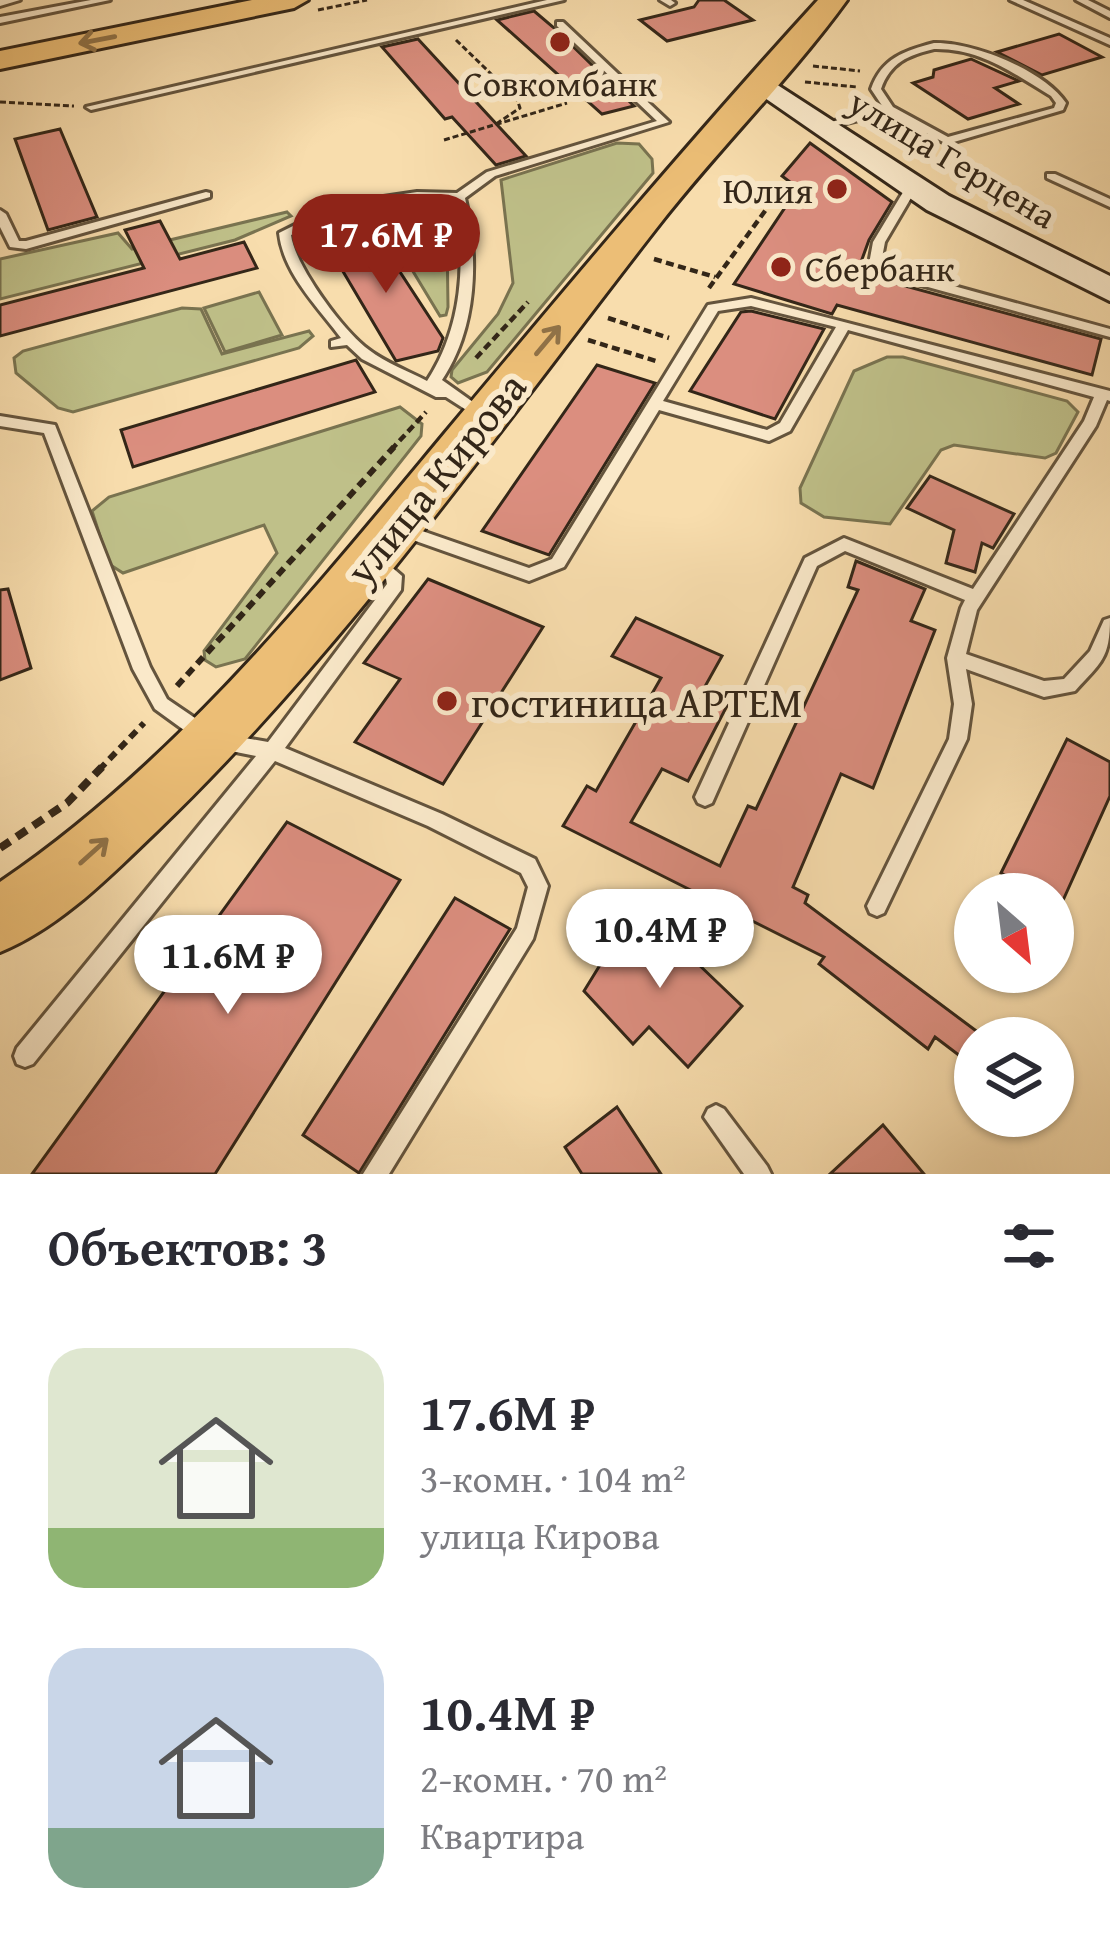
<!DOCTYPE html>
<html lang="ru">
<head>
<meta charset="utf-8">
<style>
  body { margin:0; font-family:"Gentium Book Plus",serif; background:#f2f2f3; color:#2b2b33; height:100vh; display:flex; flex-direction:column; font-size:45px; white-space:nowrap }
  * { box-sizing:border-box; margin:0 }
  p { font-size:39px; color:#7c7c81 }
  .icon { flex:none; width:66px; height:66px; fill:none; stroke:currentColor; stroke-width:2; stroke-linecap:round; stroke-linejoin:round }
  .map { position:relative; height:1174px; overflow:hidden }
  .drawer { display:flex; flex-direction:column; background:#fff; flex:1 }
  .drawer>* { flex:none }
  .needle { width:78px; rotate:152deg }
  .tools { position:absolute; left:954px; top:873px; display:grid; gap:24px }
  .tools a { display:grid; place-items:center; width:120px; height:120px; border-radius:50%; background:#fff; box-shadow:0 3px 9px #0004; font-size:60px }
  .price { position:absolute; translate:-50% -102px; padding:0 27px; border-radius:42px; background:#fff; color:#222; font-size:39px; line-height:78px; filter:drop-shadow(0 3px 6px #0008) }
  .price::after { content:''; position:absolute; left:50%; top:72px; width:36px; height:27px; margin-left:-18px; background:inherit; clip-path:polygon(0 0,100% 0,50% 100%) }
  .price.active { background:#8f2418; color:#fff }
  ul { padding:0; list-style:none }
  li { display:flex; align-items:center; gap:36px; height:300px; padding:0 48px }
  li span { display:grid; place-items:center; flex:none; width:336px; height:240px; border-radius:36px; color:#555 }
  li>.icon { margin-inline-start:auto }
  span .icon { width:144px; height:144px; fill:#fffc; stroke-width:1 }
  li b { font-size:51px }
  h2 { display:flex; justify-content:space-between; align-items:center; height:144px; padding:0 48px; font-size:51px }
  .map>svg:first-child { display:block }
  .green { fill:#bfc089; stroke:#797350; stroke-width:3 }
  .building { fill:#db8e7f; stroke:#332618; stroke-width:3 }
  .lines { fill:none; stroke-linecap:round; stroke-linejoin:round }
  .lane-casing { stroke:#64543d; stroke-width:6 }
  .secondary-casing { stroke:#332618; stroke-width:6 }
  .primary-casing { stroke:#332618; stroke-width:6 }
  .path-far3 { stroke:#332618; stroke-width:3; stroke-dasharray:6 3; stroke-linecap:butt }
  .path-far2 { stroke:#332618; stroke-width:4.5; stroke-dasharray:8 4.5; stroke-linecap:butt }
  .path-far1 { stroke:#332618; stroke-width:6; stroke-dasharray:9 6; stroke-linecap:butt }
  .path { stroke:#332618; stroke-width:8; stroke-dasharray:12 8; stroke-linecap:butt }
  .lane { fill:#fae9ca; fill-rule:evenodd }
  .secondary { fill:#fae9ca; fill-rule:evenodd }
  .primary { fill:#ecbe76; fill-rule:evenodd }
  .oneway { stroke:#907247 }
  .poi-dot { fill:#8f2418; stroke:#fae9ca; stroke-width:4.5 }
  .labels { text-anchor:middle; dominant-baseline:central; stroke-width:12; stroke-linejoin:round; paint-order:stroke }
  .far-poi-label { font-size:36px; fill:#332618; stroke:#fae9ca }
  .far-street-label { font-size:36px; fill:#332618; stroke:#fae9ca }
  .street-label { font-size:42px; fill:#332618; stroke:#fae9ca }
  .poi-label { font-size:42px; fill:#332618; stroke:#fae9ca; text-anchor:start }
</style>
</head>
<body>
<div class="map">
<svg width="1110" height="1174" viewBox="0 0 1110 1174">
  <rect width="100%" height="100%" fill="#f8ddad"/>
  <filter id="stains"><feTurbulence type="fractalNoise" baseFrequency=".00167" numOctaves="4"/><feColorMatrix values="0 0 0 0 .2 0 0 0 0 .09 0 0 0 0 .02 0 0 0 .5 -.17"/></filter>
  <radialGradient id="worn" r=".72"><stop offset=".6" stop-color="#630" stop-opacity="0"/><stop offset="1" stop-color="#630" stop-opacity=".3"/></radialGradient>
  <g class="green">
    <polygon points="617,143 639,144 652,159 653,173 487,372 458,383 451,377 452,370 498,314 513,283 501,180"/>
    <polygon points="287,212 291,216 235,240 0,299 0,259 118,233 132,249"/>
    <polygon points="430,219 441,222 447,236 448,307 446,315 440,316 391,235"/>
    <polygon points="259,292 282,335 225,352 204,308"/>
    <polygon points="182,308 201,309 222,354 309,331 313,336 299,348 73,412 58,408 16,373 14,358 23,351"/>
    <polygon points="887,357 903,357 1067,401 1078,412 1056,453 1045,458 954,445 941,450 890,524 824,517 801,503 800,488 854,371"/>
    <polygon points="400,407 422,424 421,436 245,659 216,667 205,660 204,651 277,553 264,525 123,573 109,564 92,511 109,497"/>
  </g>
  <g class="building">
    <polygon points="699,0 724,0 753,20 667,41 640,20 694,7"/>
    <polygon points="534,11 553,27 634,106 602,114 497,20"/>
    <polygon points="1059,34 1102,57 1042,75 997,52"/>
    <polygon points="418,39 526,156 496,165 452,117 445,119 382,47"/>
    <polygon points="971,59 1019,81 995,88 1019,104 968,119 913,83 933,77 934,70"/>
    <polygon points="60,129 97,217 48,230 15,139"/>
    <polygon points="810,143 892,202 869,240 857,273 1101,339 1092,375 837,305 832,314 734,284 798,188 782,176"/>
    <polygon points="160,221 180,259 244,242 257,268 0,336 0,305 144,268 125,230"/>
    <polygon points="372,229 443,338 438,351 396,361 325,241"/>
    <polygon points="751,311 824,329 775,419 690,391 741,312"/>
    <polygon points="356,360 375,392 133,467 121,430"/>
    <polygon points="597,365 655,383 549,555 482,531"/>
    <polygon points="930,476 1014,514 993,548 982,543 975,572 946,563 954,530 907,508"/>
    <polygon points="856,561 925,589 911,621 935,630 873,788 841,774 793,887 808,895 805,903 979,1033 964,1059 935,1037 928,1049 819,964 824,957 563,826 587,786 596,791 661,678 612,656 636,618 722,656 703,690 729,702 688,781 662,769 631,822 720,866 748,806 756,809 858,590 848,587"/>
    <polygon points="428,579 543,627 443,784 355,742 400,679 364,663"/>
    <polygon points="8,589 31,668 0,680 0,590"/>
    <polygon points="1067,739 1110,762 1110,796 1060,907 1053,903 1053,894 1038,894 1001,873"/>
    <polygon points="287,822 400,880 215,1174 32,1174"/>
    <polygon points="455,898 510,929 359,1173 303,1135"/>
    <polygon points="648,916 742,1006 688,1067 649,1027 633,1044 584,991 629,918"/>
    <polygon points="617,1107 661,1174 582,1174 565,1147"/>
    <polygon points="883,1125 924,1174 830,1174"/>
  </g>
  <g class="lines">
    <defs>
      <g id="lane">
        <polygon points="0,0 20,0 0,6"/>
        <polygon points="91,0 110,0 0,23 0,17"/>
        <polygon points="547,0 564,0 91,110 86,107"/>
        <polygon points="660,0 671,0 675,3 670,6"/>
        <polygon points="1010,0 1023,0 1110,38 1110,45"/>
        <polygon points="1076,0 1088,0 1110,11 1110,18"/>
        <path d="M 557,22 L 563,22 L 669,122 L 495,176 L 465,198 C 479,258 477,328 442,380 L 487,412 L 489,415 L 487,418 L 482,420 L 446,397 L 436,397 L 362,359 L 347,345 L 331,347 L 331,341 L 341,338 C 318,307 283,273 279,233 L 319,213 L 370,199 L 417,192 L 457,193 L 487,172 L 657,121 L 557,26 ZM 417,199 L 454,200 C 467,261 462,328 427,381 C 408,371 386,363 369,350 C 343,331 295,266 291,235 L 350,211 Z"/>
        <path d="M 934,43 C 973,42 1044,70 1066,103 L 1063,110 L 947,144 L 888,113 L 821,129 L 821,125 L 883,107 L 871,89 C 882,58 904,51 934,43 ZM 934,49 C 980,48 1013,73 1051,96 L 1056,103 L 1054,108 L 948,137 L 893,107 L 881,89 C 890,63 908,55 934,49 Z"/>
        <polygon points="1047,174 1055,174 1110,199 1110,207 1047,178"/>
        <polygon points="908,184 918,186 885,242 881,263 885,267 1110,329 1110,337 877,273 869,264 873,242"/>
        <polygon points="206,192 210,193 210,197 26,249 10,247 0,227 0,210 6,214 19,241 26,241"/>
        <path d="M 751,298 L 1110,391 L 1110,401 L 1107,400 L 1096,426 L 977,610 L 966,654 L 1044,681 L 1064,679 L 1090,651 L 1104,620 L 1110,618 C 1110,659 1101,662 1075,691 L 1044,697 L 966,669 L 972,704 L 967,739 L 884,913 L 877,916 L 870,913 L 867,906 L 949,739 L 954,704 L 947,658 L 961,608 L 965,600 L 845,551 L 817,566 L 712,803 L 705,806 L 698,803 L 695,797 L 805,558 L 844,538 L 973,589 L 1084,421 L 1094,397 L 848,330 L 790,431 L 769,441 L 659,410 L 564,567 L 529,581 L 396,534 L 394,530 L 402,524 L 529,568 L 552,559 L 708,305 ZM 751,306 L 836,327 L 780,423 L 767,430 L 663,401 L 718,311 Z"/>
        <polygon points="0,416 55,425 150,667 167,699 217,733 268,742 387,584 386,579 367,562 369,558 381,558 402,576 401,590 285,748 442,814 535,859 548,886 533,939 389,1174 363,1174 517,928 528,887 521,873 428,826 275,761 33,1064 25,1067 17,1064 14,1056 17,1048 256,756 206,746 155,709 133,669 44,433 0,426"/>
        <polygon points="716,1105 724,1109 767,1166 771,1174 744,1174 704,1117 708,1109"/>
      </g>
      <polygon id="secondary" points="762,75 949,196 1110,276 1110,301 927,210 752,89 748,83 752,77"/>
      <g id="primary">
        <polygon points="252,0 308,0 294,8 0,69 0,51"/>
        <path d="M 818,0 L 847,0 C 789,80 716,151 655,230 C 496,434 344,651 157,831 C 111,875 61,927 0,952 L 0,882 C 175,763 310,595 445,433 C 567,287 689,141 818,0 Z"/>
      </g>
    </defs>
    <use href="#lane" class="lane-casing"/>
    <use href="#secondary" class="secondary-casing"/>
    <use href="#primary" class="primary-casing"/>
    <g class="path-far3">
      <polyline points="318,10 367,0"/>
      <polyline points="456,40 517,99 520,108 496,124"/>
      <polyline points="813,66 860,71"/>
      <polyline points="805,82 857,87"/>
      <polyline points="0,102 74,106"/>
      <polyline points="444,140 567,103"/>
    </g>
    <g class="path-far2">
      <polyline points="654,259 715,277"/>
      <polyline points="709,288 773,200"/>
      <polyline points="608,318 669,338"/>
      <polyline points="588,340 656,361"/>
      <polyline points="476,358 528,302"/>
      <polyline points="391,450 426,412"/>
    </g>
    <g class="path-far1">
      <polyline points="177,686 394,447"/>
      <polyline points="99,770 144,723"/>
    </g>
    <polyline class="path" points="0,848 67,803 102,767"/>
    <use href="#lane" class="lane"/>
    <use href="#secondary" class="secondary"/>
    <use href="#primary" class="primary"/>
  </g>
  <defs><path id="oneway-shaft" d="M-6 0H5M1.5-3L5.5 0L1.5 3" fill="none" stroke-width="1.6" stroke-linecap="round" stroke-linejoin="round" transform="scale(3)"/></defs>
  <g class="oneway">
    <use href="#oneway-shaft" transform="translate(97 40) rotate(169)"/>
    <use href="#oneway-shaft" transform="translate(548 340) rotate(-50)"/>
    <use href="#oneway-shaft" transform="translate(94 851) rotate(-42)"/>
  </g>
  <g class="poi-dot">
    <circle cx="560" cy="42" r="12"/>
    <circle cx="837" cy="189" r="12"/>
    <circle cx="781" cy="267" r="12"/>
    <circle cx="447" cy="701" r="12"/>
  </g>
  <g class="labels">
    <g class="far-poi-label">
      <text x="560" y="82">Совкомбанк</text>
      <text x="813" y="189" text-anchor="end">Юлия</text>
      <text x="805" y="267" text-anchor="start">Сбербанк</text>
    </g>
    <g class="far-street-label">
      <text transform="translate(953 158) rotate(31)">улица Герцена</text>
    </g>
    <g class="street-label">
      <text transform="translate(435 478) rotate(-51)">улица Кирова</text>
    </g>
    <g class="poi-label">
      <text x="471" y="701">гостиница АРТЕМ</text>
    </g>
  </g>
  <rect width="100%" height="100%" filter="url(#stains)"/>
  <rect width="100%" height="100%" fill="url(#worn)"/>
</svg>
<div class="tools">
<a><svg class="needle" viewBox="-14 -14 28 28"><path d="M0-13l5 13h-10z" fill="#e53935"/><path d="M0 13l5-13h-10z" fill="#7c7c81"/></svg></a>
<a><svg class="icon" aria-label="layers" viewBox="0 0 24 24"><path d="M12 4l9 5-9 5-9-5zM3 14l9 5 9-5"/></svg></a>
</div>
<b class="price active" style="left:386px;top:296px">17.6M ₽</b>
<b class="price" style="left:660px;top:991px">10.4M ₽</b>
<b class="price" style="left:228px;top:1017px">11.6M ₽</b>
</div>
<section class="drawer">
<h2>Объектов: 3<svg class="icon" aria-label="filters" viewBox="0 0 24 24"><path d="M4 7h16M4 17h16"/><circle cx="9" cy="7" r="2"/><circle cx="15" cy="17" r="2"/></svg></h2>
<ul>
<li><span style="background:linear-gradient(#dfe7d0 75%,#8fb573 0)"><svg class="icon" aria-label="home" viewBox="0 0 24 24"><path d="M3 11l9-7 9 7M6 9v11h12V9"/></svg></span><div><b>17.6M ₽</b><p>3-комн. · 104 m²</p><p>улица Кирова</p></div></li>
<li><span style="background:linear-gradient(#c9d6e8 75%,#7fa58c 0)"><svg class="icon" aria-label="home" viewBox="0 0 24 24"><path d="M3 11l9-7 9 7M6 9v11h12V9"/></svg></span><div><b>10.4M ₽</b><p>2-комн. · 70 m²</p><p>Квартира</p></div></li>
</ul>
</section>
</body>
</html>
